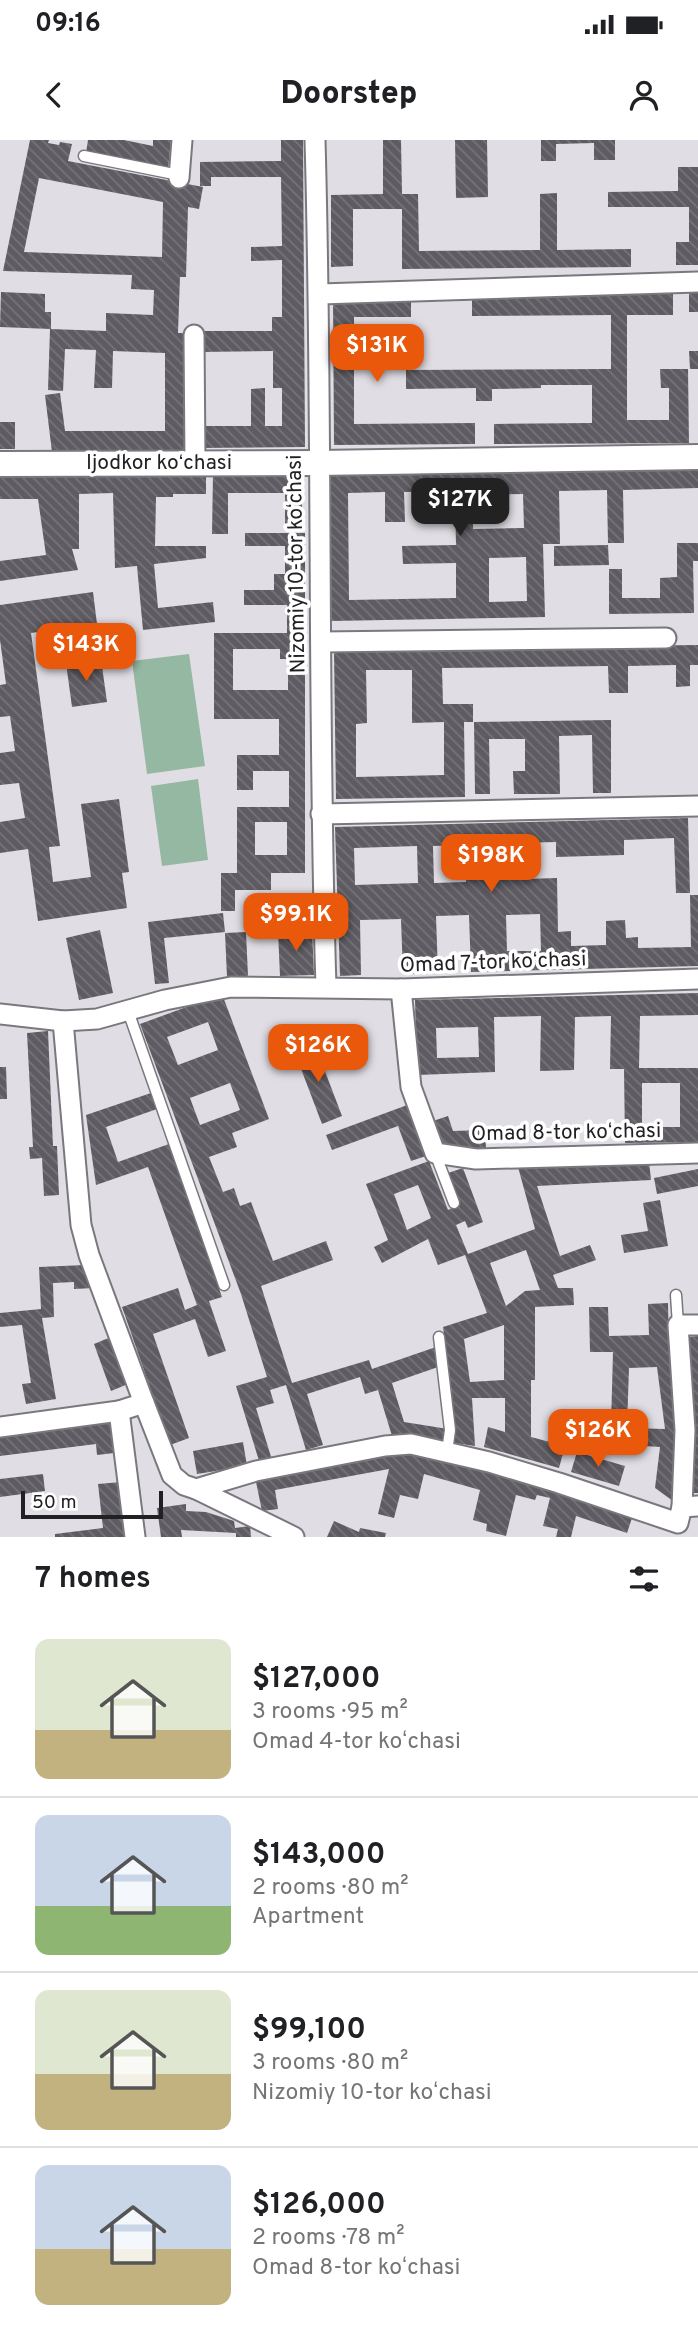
<!DOCTYPE html>
<html lang="en">
<head>
<meta charset="utf-8">
<style>
  body { margin:0; font-family:Overpass,sans-serif; background:#f6f6f6; color:#202124; height:100vh; display:flex; flex-direction:column; font-size:26px; white-space:nowrap }
  * { box-sizing:border-box; margin:0 }
  p { font-size:23px; color:#757577 }
  .icon { flex:none; width:38px; height:38px; fill:none; stroke:currentColor; stroke-width:2; stroke-linecap:round; stroke-linejoin:round }
  .map { position:relative; height:1397px; overflow:hidden }
  .sheet { display:flex; flex-direction:column; background:#fff; flex:1 }
  .sheet>* { flex:none }
  .scale { position:absolute; left:21px; bottom:18px; width:142px; box-sizing:border-box; padding-left:7px; border:4px solid #212023; border-top:0; font-size:19px; line-height:24px; white-space:nowrap; color:#212023; -webkit-text-stroke:5px #fff; paint-order:stroke }
  .price { position:absolute; translate:-50% -60px; padding:0 16px; border-radius:14px; background:#ea580c; color:#fff; font-size:23px; line-height:46px; filter:drop-shadow(0 2px 4px #0008) }
  .price::after { content:''; position:absolute; left:50%; top:42px; width:21px; height:16px; margin-left:-10px; background:inherit; clip-path:polygon(0 0,100% 0,50% 100%) }
  .price.on { background:#222; color:#fff }
  ul { padding:0; list-style:none }
  li { display:flex; align-items:center; gap:21px; height:175px; padding:0 35px }
  li+li { border-top:2px solid #e0e0e0 }
  li span { display:grid; place-items:center; flex:none; width:196px; height:140px; border-radius:14px; color:#555 }
  li>.icon { margin-inline-start:auto }
  span .icon { width:84px; height:84px; fill:#fffc; stroke-width:1 }
  li b { font-size:30px }
  h2 { display:flex; justify-content:space-between; align-items:center; height:84px; padding:0 35px; font-size:30px }
  .status { display:flex; justify-content:space-between; align-items:center; height:49px; padding:0 35px; background:#fff; direction:ltr }
  .status svg { height:19px; fill:currentColor }
  header { display:flex; justify-content:space-between; align-items:center; height:91px; padding:0 35px; background:#fff; font-size:32px; font-weight:800 }
  .map>svg:first-child { display:block }
  .green { fill:#94b8a2 }
  .building { fill:url(#building-back-hatch); fill-rule:evenodd }
  .lines { fill:none; stroke-linecap:round; stroke-linejoin:round }
  .service-casing { stroke:#7a787e; stroke-width:13 }
  .minor-casing { stroke:#7a787e; stroke-width:23 }
  .tertiary-casing { stroke:#7a787e; stroke-width:28 }
  .service { stroke:#fff; stroke-width:10 }
  .minor { stroke:#fff; stroke-width:19 }
  .tertiary { stroke:#fff; stroke-width:24 }
  .labels { text-anchor:middle; dominant-baseline:central; stroke-width:7; stroke-linejoin:round; paint-order:stroke }
  .street-label { font-size:21px; fill:#212023; stroke:#fff }
</style>
</head>
<body>
<div class="status"><b>09:16</b><svg viewBox="0 0 49 12"><path d="M0 12V9h3v3zM5 12V6h3v6zM10 12V3h3v9zM15 12V0h3v12zM26 1h20v11H26zM47 4h2v5h-2z"/></svg></div>
<header><svg class="icon" aria-label="back" viewBox="0 0 24 24"><path d="M15 5l-7 7 7 7"/></svg>Doorstep<svg class="icon" aria-label="person" viewBox="0 0 24 24"><circle cx="12" cy="8" r="4"/><path d="M4 21q1-7 8-7t8 7"/></svg></header>
<div class="map">
<svg width="698" height="1397" viewBox="0 0 698 1397">
  <defs>
    <pattern id="building-back-hatch" width="6" height="6" patternUnits="userSpaceOnUse" patternTransform="scale(1.75)"><rect width="6" height="6" fill="#5e5c62"/><path d="M-1 5l2 2M0 0l6 6M5-1l2 2" fill="none" stroke="#767479"/></pattern>
  </defs>
  <rect width="100%" height="100%" fill="#e0dee4"/>
  <g class="green">
    <polygon points="189,514 205,626 147,634 132,521"/>
    <polygon points="198,639 208,720 162,726 151,646"/>
  </g>
  <g class="building">
    <path d="M 30,0 L 49,0 L 48,3 L 59,5 L 60,2 L 72,4 L 68,21 L 203,47 L 199,69 L 188,67 L 186,137 L 180,137 L 178,193 L 186,193 L 186,311 L 52,312 L 45,255 L 60,253 L 65,291 L 165,291 L 165,213 L 113,211 L 112,248 L 94,248 L 96,210 L 65,209 L 63,251 L 48,250 L 50,189 L 106,191 L 106,173 L 153,175 L 154,150 L 131,149 L 132,135 L 3,131 ZM 39,38 L 163,62 L 162,117 L 24,112 Z"/>
    <polygon points="88,0 124,0 153,6 153,0 171,0 168,30 86,13"/>
    <polygon points="281,0 303,0 305,307 197,308 196,286 251,286 251,249 265,248 265,286 282,286 282,248 273,248 273,211 199,212 198,191 272,191 272,177 282,177 282,120 251,121 251,107 282,106 281,37 211,37 211,46 200,46 200,22 281,21"/>
    <polygon points="383,0 401,0 402,54 418,54 419,111 540,110 540,54 557,53 557,110 631,109 631,127 402,129 402,69 353,69 353,126 331,127 331,55 383,54"/>
    <polygon points="455,0 487,0 488,57 456,58"/>
    <polygon points="541,0 615,0 615,20 594,20 594,3 556,4 556,21 541,21"/>
    <polygon points="678,27 698,27 698,125 676,125 676,102 689,102 689,67 608,67 608,52 678,51"/>
    <polygon points="1,152 45,154 45,172 51,172 51,189 0,187"/>
    <rect x="689" y="152" width="9" height="20"/>
    <polygon points="519,154 673,154 673,175 627,175 627,280 669,280 669,248 661,248 660,229 688,229 689,303 494,304 494,284 592,283 592,245 541,245 541,248 492,249 492,261 476,261 476,248 406,249 406,230 611,229 611,175 472,176 472,156"/>
    <polygon points="333,157 411,157 411,177 354,177 354,284 475,283 475,304 334,305"/>
    <polygon points="689,211 698,211 698,229 690,229"/>
    <rect x="0" y="282" width="15" height="27"/>
    <path d="M 698,327 L 698,348 L 623,350 L 624,403 L 608,403 L 607,350 L 559,351 L 560,404 L 543,404 L 545,477 L 331,481 L 329,333 ZM 455,351 L 456,405 L 402,406 L 403,424 L 456,423 L 456,458 L 349,460 L 348,353 L 385,352 L 385,382 L 405,382 L 404,352 ZM 523,354 L 524,388 L 473,389 L 472,355 ZM 526,417 L 527,461 L 489,462 L 489,418 Z"/>
    <polygon points="213,333 302,334 302,386 285,386 285,353 228,353 228,394 212,394"/>
    <polygon points="0,334 206,334 206,354 173,354 173,357 156,357 155,406 206,406 206,418 154,424 158,468 213,462 215,482 143,490 137,426 115,428 113,353 79,354 79,409 72,409 78,430 0,441 0,421 46,415 38,359 0,359"/>
    <path d="M 245,393 L 305,393 L 305,733 L 271,733 L 271,750 L 235,750 L 235,771 L 221,771 L 221,733 L 237,733 L 237,667 L 289,667 L 289,631 L 253,631 L 253,650 L 237,650 L 237,615 L 279,615 L 279,579 L 214,579 L 214,493 L 287,493 L 287,465 L 244,465 L 244,450 L 274,450 L 274,434 L 285,434 L 285,406 L 245,406 ZM 233,509 L 280,509 L 280,519 L 288,519 L 288,550 L 233,550 ZM 255,682 L 287,682 L 287,715 L 255,715 Z"/>
    <polygon points="677,403 698,403 698,421 693,421 694,473 609,474 609,429 622,429 622,458 660,458 660,438 677,437"/>
    <polygon points="608,405 609,425 554,426 554,406"/>
    <polygon points="93,452 97,484 31,493 60,706 49,707 53,742 91,737 81,664 119,659 129,732 122,733 127,768 38,781 28,709 0,713 0,682 25,678 19,643 0,645 0,613 15,611 10,576 0,577 0,545 6,544 0,500 0,465"/>
    <path d="M 698,505 L 698,525 L 690,525 L 690,546 L 676,547 L 676,525 L 628,526 L 628,553 L 609,553 L 608,526 L 442,528 L 443,564 L 473,564 L 473,582 L 464,582 L 465,657 L 336,659 L 334,510 ZM 366,530 L 412,530 L 412,583 L 444,582 L 444,635 L 356,637 L 356,584 L 367,583 Z"/>
    <polygon points="101,519 107,562 72,567 66,523"/>
    <polygon points="611,580 611,653 593,653 592,595 559,596 560,654 514,654 513,631 525,631 525,599 489,599 490,654 475,654 474,582"/>
    <path d="M 688,678 L 690,753 L 676,753 L 674,698 L 624,700 L 624,715 L 556,717 L 556,702 L 485,704 L 486,740 L 557,738 L 558,792 L 571,791 L 571,806 L 606,805 L 606,781 L 625,780 L 626,798 L 638,797 L 638,808 L 691,807 L 690,755 L 698,755 L 698,826 L 471,832 L 469,775 L 436,776 L 438,833 L 403,834 L 401,779 L 360,780 L 361,835 L 340,836 L 335,687 ZM 465,705 L 466,742 L 434,743 L 433,706 ZM 417,706 L 418,743 L 355,745 L 354,708 ZM 540,774 L 541,811 L 507,811 L 506,775 Z"/>
    <polygon points="223,773 225,792 164,798 169,843 155,844 148,782"/>
    <polygon points="100,790 113,853 79,860 66,798"/>
    <polygon points="312,790 314,835 280,836 278,791"/>
    <polygon points="246,792 248,836 227,837 225,793"/>
    <path d="M 698,853 L 698,875 L 640,876 L 639,928 L 698,928 L 698,1002 L 625,1003 L 624,929 L 610,929 L 611,876 L 575,877 L 574,930 L 540,931 L 541,876 L 494,877 L 495,932 L 417,935 L 415,860 ZM 478,887 L 479,917 L 437,918 L 436,888 ZM 642,943 L 680,943 L 680,987 L 642,987 Z"/>
    <path d="M 222,854 L 269,979 L 232,993 L 237,1007 L 209,1017 L 223,1052 L 234,1048 L 240,1066 L 251,1062 L 273,1121 L 326,1101 L 333,1120 L 261,1146 L 292,1243 L 369,1220 L 372,1229 L 436,1207 L 438,1227 L 392,1243 L 404,1282 L 448,1289 L 446,1304 L 392,1296 L 378,1250 L 365,1254 L 360,1237 L 307,1254 L 323,1305 L 306,1310 L 286,1245 L 270,1250 L 274,1263 L 256,1268 L 272,1320 L 260,1324 L 236,1246 L 267,1237 L 241,1154 L 140,884 ZM 208,882 L 218,910 L 178,925 L 167,897 ZM 230,943 L 240,970 L 200,985 L 190,958 Z"/>
    <polygon points="48,891 53,1006 57,1006 59,1055 44,1056 42,1018 30,1019 29,1007 33,1007 27,893"/>
    <polygon points="315,905 342,976 322,984 295,913"/>
    <polygon points="0,927 6,927 7,959 0,959"/>
    <polygon points="151,953 157,969 106,987 118,1022 169,1004 222,1157 209,1161 226,1211 208,1217 195,1179 153,1194 189,1298 170,1305 122,1167 178,1148 185,1170 197,1165 148,1027 96,1045 86,975"/>
    <polygon points="410,964 429,1015 411,1021 398,986 332,1010 326,995"/>
    <polygon points="448,976 453,991 485,990 486,1009 443,1010 433,981"/>
    <path d="M 429,1021 L 448,1070 L 459,1064 L 448,1033 L 463,1028 L 483,1082 L 468,1088 L 465,1081 L 456,1085 L 468,1114 L 535,1089 L 518,1027 L 649,1021 L 651,1040 L 537,1046 L 560,1116 L 590,1105 L 596,1120 L 553,1135 L 558,1148 L 573,1148 L 574,1165 L 535,1167 L 535,1240 L 531,1240 L 531,1297 L 565,1306 L 559,1328 L 484,1307 L 488,1287 L 505,1292 L 505,1258 L 472,1258 L 475,1306 L 455,1303 L 452,1254 L 443,1187 L 487,1173 L 465,1115 L 438,1125 L 428,1099 L 382,1123 L 374,1107 L 388,1100 L 366,1044 ZM 418,1045 L 431,1078 L 407,1090 L 394,1054 ZM 526,1110 L 540,1150 L 525,1151 L 506,1166 L 490,1123 ZM 504,1185 L 504,1240 L 470,1242 L 464,1199 Z"/>
    <polygon points="698,1029 698,1046 657,1054 654,1038"/>
    <polygon points="660,1060 668,1106 624,1113 621,1095 648,1091 643,1063"/>
    <polygon points="85,1125 94,1148 74,1149 74,1142 53,1143 54,1177 42,1178 56,1259 26,1264 22,1244 31,1243 22,1185 0,1187 0,1173 41,1169 39,1127"/>
    <polygon points="668,1163 669,1210 680,1290 673,1361 655,1348 660,1307 629,1305 630,1288 665,1289 657,1227 629,1228 627,1286 611,1285 613,1212 590,1212 589,1167 608,1167 609,1196 649,1195 648,1164"/>
    <polygon points="698,1196 698,1353 690,1353 688,1197"/>
    <polygon points="111,1197 128,1244 111,1251 94,1204"/>
    <polygon points="110,1283 114,1313 97,1315 96,1304 0,1316 0,1297"/>
    <polygon points="243,1302 247,1326 197,1334 193,1311"/>
    <polygon points="411,1309 500,1333 633,1375 627,1393 576,1376 571,1397 556,1397 558,1389 543,1386 550,1358 537,1355 535,1360 516,1355 506,1396 486,1391 487,1384 473,1380 480,1350 424,1334 418,1359 400,1355 394,1378 378,1374 389,1329 275,1350 278,1369 262,1371 255,1337"/>
    <polygon points="577,1312 625,1326 619,1346 571,1332"/>
    <polygon points="43,1334 45,1351 0,1357 0,1339"/>
    <polygon points="121,1342 128,1397 55,1397 55,1394 103,1388 98,1344"/>
    <polygon points="186,1364 186,1371 206,1372 234,1381 235,1388 250,1386 251,1397 236,1397 236,1393 181,1390 182,1397 161,1397 157,1368"/>
    <polygon points="334,1381 359,1392 360,1388 386,1393 385,1397 327,1397"/>
  </g>
  <g class="lines">
    <defs>
      <g id="service">
        <polyline points="84,16 179,35"/>
        <polyline points="128,871 224,1145"/>
        <polyline points="435,1013 454,1063"/>
        <polyline points="676,1155 678,1185"/>
        <polyline points="439,1197 450,1290 447,1312"/>
      </g>
      <g id="minor">
        <path d="M 315,0 C 323,282 317,564 326,847"/>
        <polyline points="179,38 182,0"/>
        <polyline points="320,154 698,142"/>
        <polyline points="194,195 195,323"/>
        <polyline points="321,502 666,498"/>
        <polyline points="321,674 698,666"/>
        <polyline points="401,849 411,947 435,1013 476,1019 698,1013"/>
        <polyline points="0,874 63,881 97,879 165,860 231,847 401,849 698,839"/>
        <polyline points="63,881 81,1085 89,1115 144,1263"/>
        <polyline points="119,1271 135,1397"/>
        <polyline points="0,1287 119,1271 144,1263 172,1335 184,1345 196,1349 256,1331 385,1306 411,1304 489,1322 559,1343 678,1383 682,1367 698,1366"/>
        <polyline points="196,1349 294,1397"/>
        <polyline points="682,1367 685,1290 678,1185 698,1185"/>
      </g>
      <polyline id="tertiary" points="0,324 318,323 698,317"/>
    </defs>
    <use href="#service" class="service-casing"/>
    <use href="#minor" class="minor-casing"/>
    <use href="#tertiary" class="tertiary-casing"/>
    <use href="#service" class="service"/>
    <use href="#minor" class="minor"/>
    <use href="#tertiary" class="tertiary"/>
  </g>
  <g class="labels">
    <g class="street-label">
      <text x="159" y="323">Ijodkor koʻchasi</text>
      <text transform="translate(297 424) rotate(-91)">Nizomiy 10-tor koʻchasi</text>
      <text transform="translate(493 823) rotate(-2)">Omad 7-tor koʻchasi</text>
      <text transform="translate(566 993) rotate(-1)">Omad 8-tor koʻchasi</text>
    </g>
  </g>
</svg>
<div class="scale">50 m</div>
<b class="price" style="left:377px;top:244px">$131K</b>
<b class="price on" style="left:460px;top:398px">$127K</b>
<b class="price" style="left:86px;top:543px">$143K</b>
<b class="price" style="left:491px;top:754px">$198K</b>
<b class="price" style="left:296px;top:813px">$99.1K</b>
<b class="price" style="left:318px;top:944px">$126K</b>
<b class="price" style="left:598px;top:1329px">$126K</b>
</div>
<section class="sheet">
<h2>7 homes<svg class="icon" aria-label="filters" viewBox="0 0 24 24"><path d="M4 7h16M4 17h16"/><circle cx="9" cy="7" r="2"/><circle cx="15" cy="17" r="2"/></svg></h2>
<ul>
<li><span style="background:linear-gradient(#dfe7d0 65%,#c2b280 0)"><svg class="icon" aria-label="home" viewBox="0 0 24 24"><path d="M3 11l9-7 9 7M6 9v11h12V9"/></svg></span><div><b>$127,000</b><p>3 rooms · 95 m²</p><p>Omad 4-tor koʻchasi</p></div></li>
<li><span style="background:linear-gradient(#c9d6e8 65%,#8fb573 0)"><svg class="icon" aria-label="home" viewBox="0 0 24 24"><path d="M3 11l9-7 9 7M6 9v11h12V9"/></svg></span><div><b>$143,000</b><p>2 rooms · 80 m²</p><p>Apartment</p></div></li>
<li><span style="background:linear-gradient(#dfe7d0 60%,#c2b280 0)"><svg class="icon" aria-label="home" viewBox="0 0 24 24"><path d="M3 11l9-7 9 7M6 9v11h12V9"/></svg></span><div><b>$99,100</b><p>3 rooms · 80 m²</p><p>Nizomiy 10-tor koʻchasi</p></div></li>
<li><span style="background:linear-gradient(#c9d6e8 60%,#c2b280 0)"><svg class="icon" aria-label="home" viewBox="0 0 24 24"><path d="M3 11l9-7 9 7M6 9v11h12V9"/></svg></span><div><b>$126,000</b><p>2 rooms · 78 m²</p><p>Omad 8-tor koʻchasi</p></div></li>
</ul>
</section>
</body>
</html>
